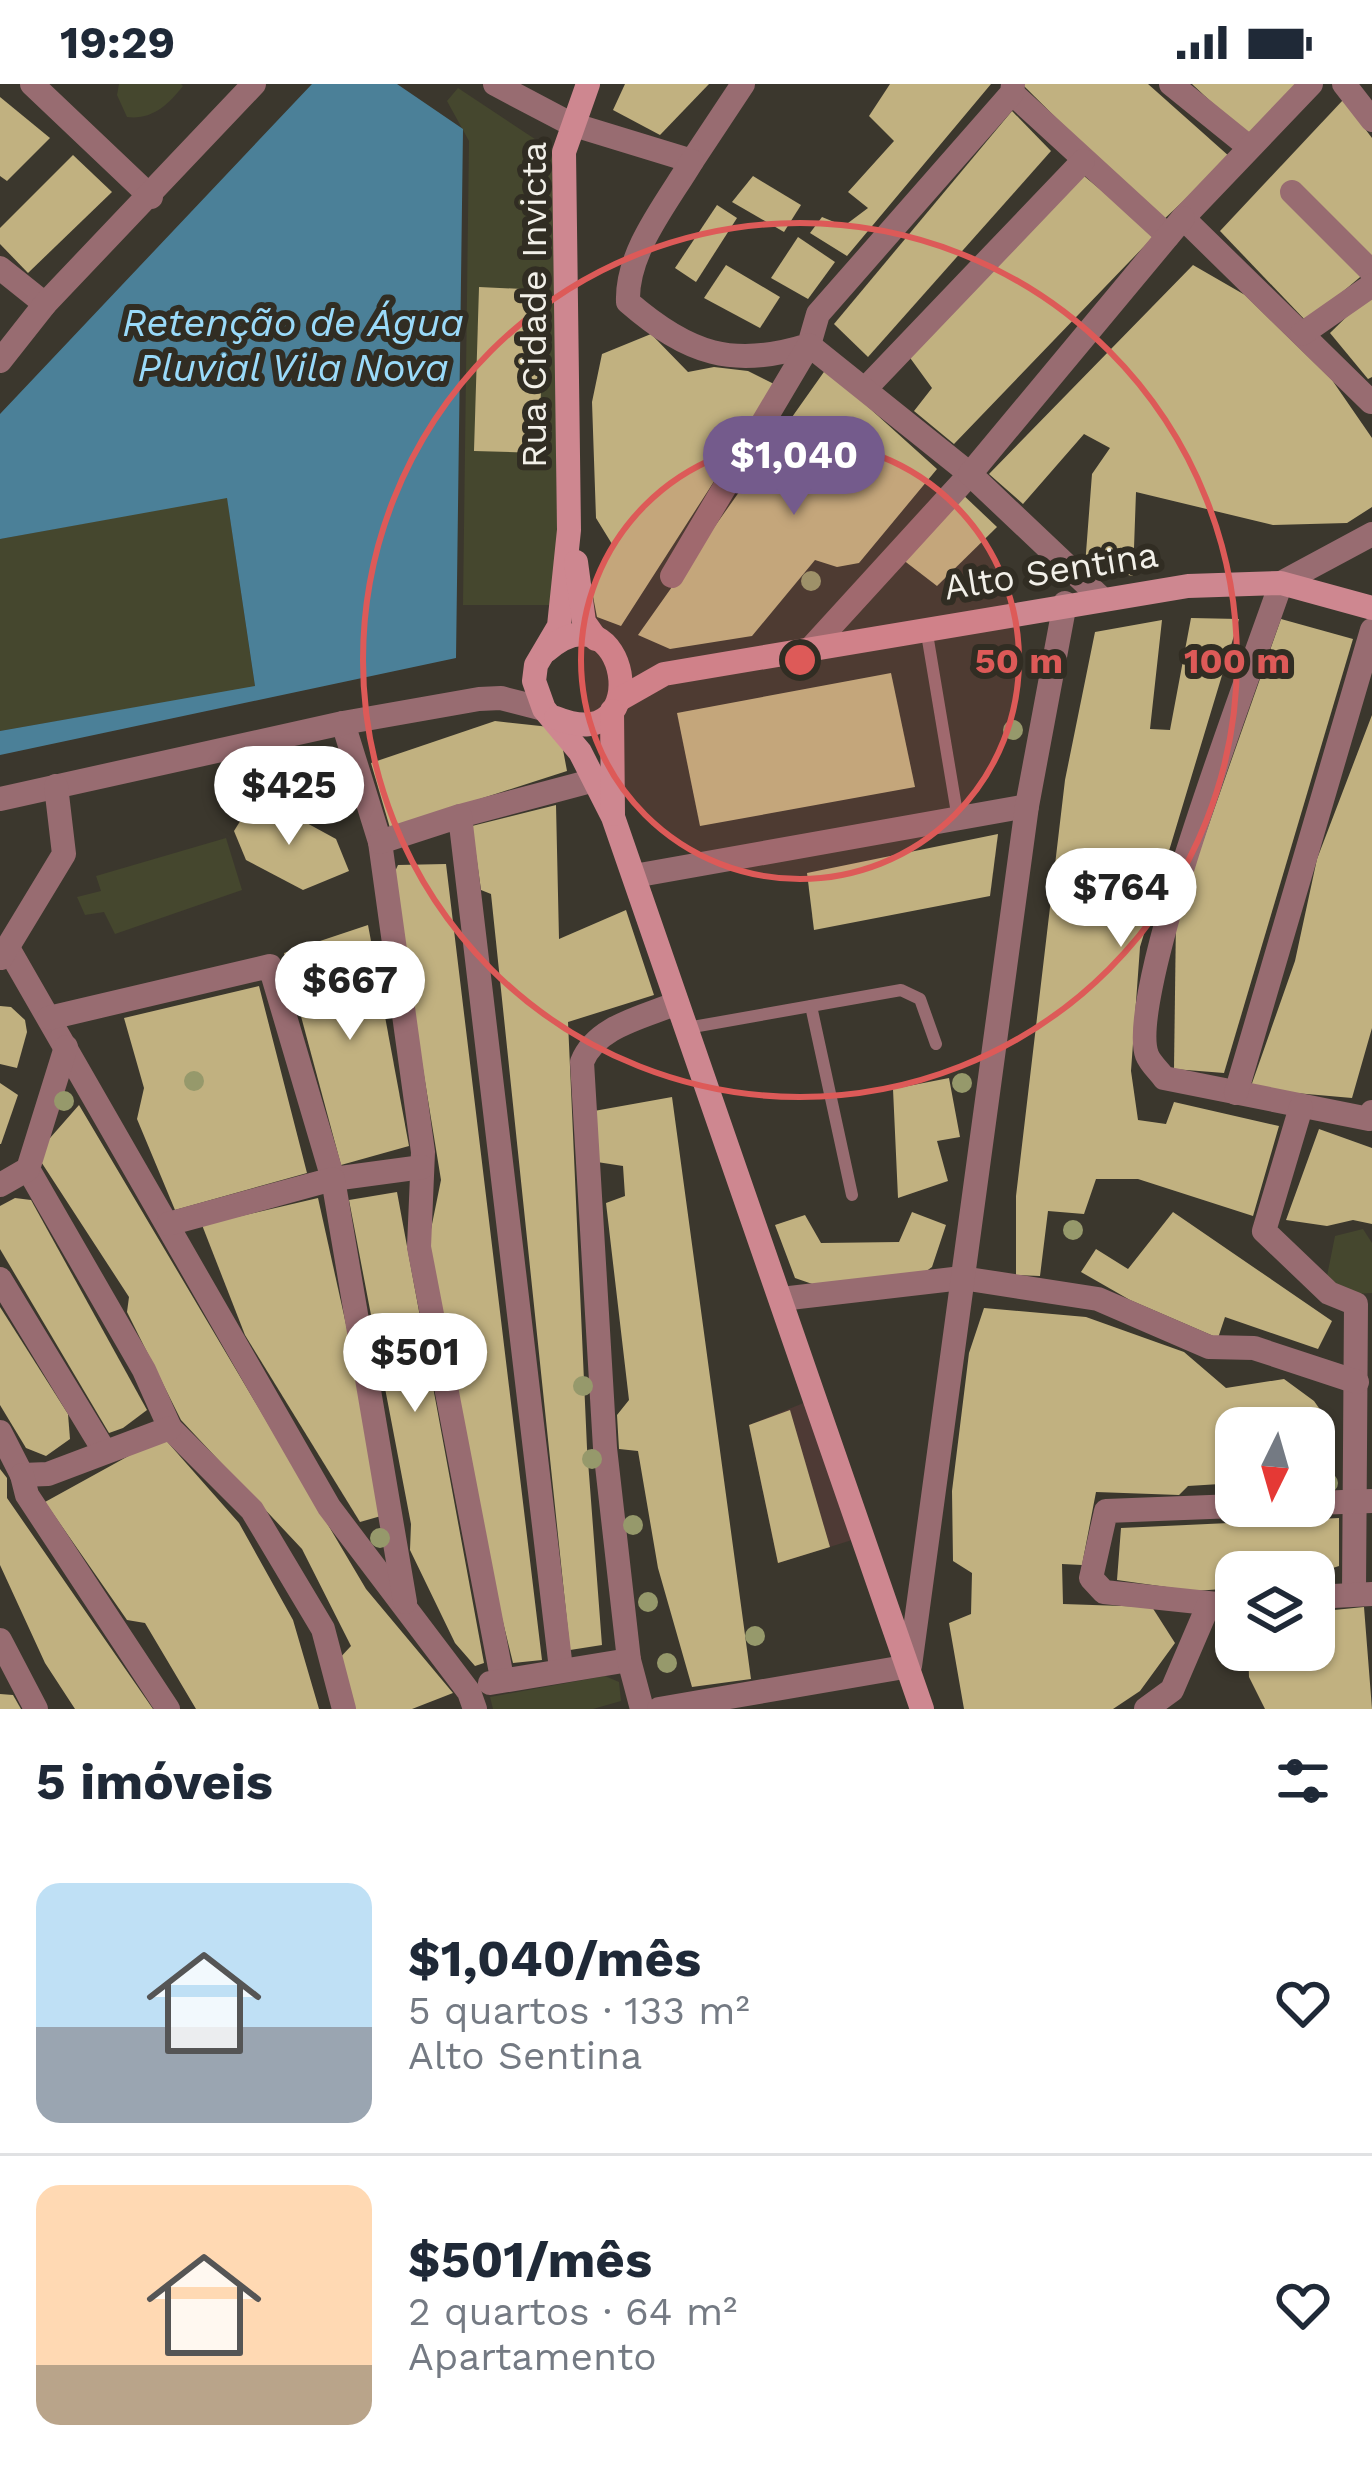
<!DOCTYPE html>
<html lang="pt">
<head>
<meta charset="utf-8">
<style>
  body { margin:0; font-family:"Work Sans",sans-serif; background:#f2f2f3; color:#1f2937; height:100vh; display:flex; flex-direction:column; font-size:45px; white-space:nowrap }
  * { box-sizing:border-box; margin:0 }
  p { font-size:39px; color:#747a83 }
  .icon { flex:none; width:66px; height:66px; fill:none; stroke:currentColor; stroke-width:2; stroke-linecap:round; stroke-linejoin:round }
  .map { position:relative; height:1625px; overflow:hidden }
  .drawer { display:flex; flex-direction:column; background:#fff; flex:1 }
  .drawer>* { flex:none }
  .needle { width:78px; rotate:185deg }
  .buttons { position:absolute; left:1215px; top:1323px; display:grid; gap:24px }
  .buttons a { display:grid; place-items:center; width:120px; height:120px; border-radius:24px; background:#fff; box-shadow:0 3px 9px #0004; font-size:60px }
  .price { position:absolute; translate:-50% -102px; padding:0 27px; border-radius:42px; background:#fff; color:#222; font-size:39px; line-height:78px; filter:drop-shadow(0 3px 6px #0008) }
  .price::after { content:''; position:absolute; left:50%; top:72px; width:36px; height:27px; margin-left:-18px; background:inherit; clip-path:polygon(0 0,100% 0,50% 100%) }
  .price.on { background:#745b8c; color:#fff }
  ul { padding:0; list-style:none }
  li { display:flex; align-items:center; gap:36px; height:300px; padding:0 36px }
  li+li { border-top:3px solid #e0e1e3 }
  li span { display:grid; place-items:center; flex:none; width:336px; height:240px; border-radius:24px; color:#555 }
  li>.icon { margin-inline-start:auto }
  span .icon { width:144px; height:144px; fill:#fffc; stroke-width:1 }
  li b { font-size:51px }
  h2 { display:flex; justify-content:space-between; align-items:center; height:144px; padding:0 36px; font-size:51px }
  .status { display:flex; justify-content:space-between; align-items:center; height:84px; padding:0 60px; background:#fff; direction:ltr }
  .status svg { height:33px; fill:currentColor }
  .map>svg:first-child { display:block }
  .education { fill:#4e3a35 }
  .green { fill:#45472e }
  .water { fill:#4b8098 }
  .building { fill:#c1b180 }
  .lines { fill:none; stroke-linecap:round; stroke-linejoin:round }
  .lane { stroke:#986c71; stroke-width:12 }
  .street { stroke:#986c71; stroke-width:24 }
  .secondary { stroke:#ce8790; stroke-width:24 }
  .tree { fill:#96996b }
  .ring { fill:none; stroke:#dd5a58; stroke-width:6 }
  .labels { text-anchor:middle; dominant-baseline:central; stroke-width:12; stroke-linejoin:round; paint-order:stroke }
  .street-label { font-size:36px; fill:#f2f0e9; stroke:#312d23 }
  .water-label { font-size:39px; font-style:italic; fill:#9adaf9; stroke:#312d23 }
  .centre { fill:#dd5a58; stroke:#312d23; stroke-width:6 }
  .ring-label { font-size:36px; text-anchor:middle; font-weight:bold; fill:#dd5a58; stroke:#312d23; stroke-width:12; stroke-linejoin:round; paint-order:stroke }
</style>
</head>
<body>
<div class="status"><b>19:29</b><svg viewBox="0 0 49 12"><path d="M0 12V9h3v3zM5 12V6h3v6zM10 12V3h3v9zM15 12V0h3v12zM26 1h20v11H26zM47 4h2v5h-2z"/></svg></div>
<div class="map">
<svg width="1372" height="1625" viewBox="0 0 1372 1625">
  <rect width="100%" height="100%" fill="#3b372d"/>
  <polygon class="education" points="816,1314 865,1452 778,1479 749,1341"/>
  <g class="green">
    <path d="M 119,0 L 181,0 L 183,2 C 168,21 152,36 127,33 L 117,11 Z"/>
    <polygon points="458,4 553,67 558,521 463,521 469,57 447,17"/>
    <polygon points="227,413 255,603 0,647 0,455"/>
    <polygon points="226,754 242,806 115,850 104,828 85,831 77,813 101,807 96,792"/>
    <polygon points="1363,1145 1372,1159 1372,1209 1338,1211 1327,1192 1335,1152"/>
    <polygon points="605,1592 619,1598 621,1617 593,1625 493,1625 490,1613"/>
  </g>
  <polygon class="water" points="312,0 397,0 463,45 456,574 0,671 0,647 255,602 227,414 0,455 0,330"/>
  <g class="building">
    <polygon points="625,0 709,0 660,51 613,26"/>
    <polygon points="890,0 991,0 847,172 810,149 822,133 844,142 868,124 848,108 894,57 869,32"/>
    <polygon points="1022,0 1148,0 1230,73 1161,138"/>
    <polygon points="1192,0 1309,0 1249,53"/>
    <polygon points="0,13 50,54 7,97 0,92"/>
    <polygon points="1343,16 1372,54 1372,175 1366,188 1307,238 1220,147"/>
    <polygon points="1012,27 1051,67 868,273 834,240"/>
    <polygon points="73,71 112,108 28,189 0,160 0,144"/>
    <polygon points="753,92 801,121 784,148 732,118"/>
    <polygon points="1084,92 1155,151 954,360 914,327 932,304 908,271"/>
    <polygon points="717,121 737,134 696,198 675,184"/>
    <polygon points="798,153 835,178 808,215 771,194"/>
    <polygon points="726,181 780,213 760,244 704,214"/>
    <polygon points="1193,181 1245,211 1332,296 1372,354 1372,423 1347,439 1273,441 1136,408 1133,492 1085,482 1092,390 1110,364 1084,350 1023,420 989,390"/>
    <polygon points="479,203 544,206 539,369 474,367"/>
    <polygon points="1372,208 1372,293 1368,295 1330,249"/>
    <polygon points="651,250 688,288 714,283 748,287 776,301 621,542 597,533 591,502 612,460 596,434 592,318 602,270"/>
    <polygon points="826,285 937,385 859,479 837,483 815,476 752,552 670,565 638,551"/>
    <polygon points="959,407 997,443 937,502 898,472"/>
    <polygon points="1191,534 1239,535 1140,863 1131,987 1138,1036 1166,1040 1174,1018 1279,1042 1253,1132 1138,1095 1096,1095 1084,1130 1048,1127 1040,1192 1016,1191 1016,1112 1065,696 1095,548 1162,536 1150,645 1170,646"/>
    <polygon points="1281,535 1353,555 1224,989 1174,985 1176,834"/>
    <polygon points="891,589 915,703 700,742 677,629"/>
    <polygon points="1372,631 1372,944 1352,1014 1250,1005 1295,877 1317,775"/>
    <polygon points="495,637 559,644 567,687 390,744 371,679"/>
    <polygon points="272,720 336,755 349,787 303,806 246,776 234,747 244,731"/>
    <polygon points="556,721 559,855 626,826 654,911 568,938 587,1364 602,1561 570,1566 491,810 481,806 472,742"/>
    <polygon points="998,750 990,812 814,846 807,789"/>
    <polygon points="446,780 542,1576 513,1579 472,1411 428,1160 441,1096 392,794 398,781"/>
    <polygon points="368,841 409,1062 341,1081 284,869"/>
    <polygon points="259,902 307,1089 175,1126 137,1035 144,1004 124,934"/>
    <polygon points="0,922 11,923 25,936 27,948 17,984 0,980"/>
    <polygon points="949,994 960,1053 937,1057 948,1097 898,1114 893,1005"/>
    <polygon points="0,999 18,1011 1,1060 0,1060"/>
    <polygon points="672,1013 751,1595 692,1603 658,1484 638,1367 619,1365 617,1331 629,1316 606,1119 625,1112 623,1082 597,1078 594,1027"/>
    <polygon points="79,1021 366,1505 453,1609 412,1625 347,1625 336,1578 351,1562 302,1465 181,1336 127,1228 129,1213 36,1070"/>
    <polygon points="1319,1045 1372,1064 1372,1140 1353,1136 1327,1142 1286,1136"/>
    <polygon points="397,1108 484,1579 475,1582 455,1559 410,1466 411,1440 349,1116"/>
    <polygon points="15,1114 31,1116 147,1326 123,1344 109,1349 0,1165 0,1122"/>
    <polygon points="318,1114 388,1430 360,1438 245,1251 202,1141"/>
    <polygon points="912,1128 946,1141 932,1183 914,1196 821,1203 795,1194 775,1141 805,1131 821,1159 899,1158"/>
    <polygon points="1173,1128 1332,1237 1318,1265 1225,1233 1218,1254 1130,1216 1081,1188 1096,1165 1128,1185"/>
    <polygon points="0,1223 68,1330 70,1355 46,1372 26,1364 0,1321"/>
    <polygon points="984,1224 1086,1233 1184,1268 1226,1304 1284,1295 1314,1317 1331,1341 1329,1368 1314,1369 1314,1344 1236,1344 1236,1399 1188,1402 1179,1411 1096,1408 1082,1481 1062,1480 1063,1520 1152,1523 1175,1559 1140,1607 1113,1625 964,1625 949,1539 971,1530 972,1489 953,1477 952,1407 969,1269"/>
    <polygon points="790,1326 830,1463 778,1479 749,1341"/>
    <polygon points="163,1353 239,1439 293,1536 319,1625 196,1625 145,1539 127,1536 45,1418"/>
    <polygon points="0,1385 7,1394 7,1414 153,1625 75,1625 45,1579 0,1481"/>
    <polygon points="1339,1434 1339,1482 1314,1490 1236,1488 1236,1504 1195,1507 1117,1496 1121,1444"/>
    <polygon points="1364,1523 1372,1625 1265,1625 1249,1593 1248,1566 1314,1566 1314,1528"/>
    <polygon points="0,1610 13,1611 21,1625 0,1625"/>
  </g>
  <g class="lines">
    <g class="lane">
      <polyline points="926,544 958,735"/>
      <polyline points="811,922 852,1111"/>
      <polyline points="687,944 901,906 920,915 936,960"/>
    </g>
    <g class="street">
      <polyline points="32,0 151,113"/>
      <polyline points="495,0 571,40 692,77 743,0"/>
      <polyline points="1171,0 1249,63"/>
      <polyline points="1311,0 1183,134 1371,318"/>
      <polyline points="1344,0 1372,36"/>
      <polyline points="1012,9 1168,152"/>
      <path d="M 692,77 C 667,119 626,168 628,218 C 688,270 733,285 809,261 L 818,230 L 1012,9 L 1013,0"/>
      <polyline points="1292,108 1372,188"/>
      <polyline points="0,184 45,220"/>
      <polyline points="1302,250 1372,201"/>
      <polyline points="0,277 45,220 254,0"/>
      <polyline points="867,303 1083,77"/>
      <path d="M 1372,450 L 1281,499 C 1255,576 1125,912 1147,971 C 1150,979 1159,987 1164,994 L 1369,1035 L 1372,1028"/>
      <polyline points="672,492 809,261 970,390 811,564"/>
      <polyline points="1101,514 970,390 1183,134"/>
      <polyline points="343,639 380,758 423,1068 419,1163 502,1594"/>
      <polyline points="0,715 343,639 479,615 501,614 544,625"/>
      <polyline points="460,732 595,696"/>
      <polyline points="380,758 460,732 561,1585"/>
      <polyline points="634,792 1027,722"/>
      <polyline points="8,864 329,1423 469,1608 475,1625"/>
      <polyline points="1,874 64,770 56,702"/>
      <polyline points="49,934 270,882 333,1095 422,1083"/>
      <polyline points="1236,1009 1372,546"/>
      <polyline points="1301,1023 1264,1147 1329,1209 1356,1220 1354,1508"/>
      <polyline points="28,1085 144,1286 170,1344 252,1426 323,1545 344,1625"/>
      <polyline points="0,1101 28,1085 66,963"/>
      <polyline points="168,1140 333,1095 405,1518"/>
      <polyline points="0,1195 105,1368"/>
      <polyline points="781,1215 962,1194 1098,1215 1209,1263 1254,1264 1357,1298"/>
      <polyline points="0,1348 22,1391 48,1390 170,1344"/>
      <polyline points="22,1391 27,1411 168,1625"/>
      <polyline points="1314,1419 1372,1417"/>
      <polyline points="1236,1422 1106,1427 1091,1494 1104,1508 1236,1522"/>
      <polyline points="1314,1513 1372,1510"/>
      <polyline points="0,1556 36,1625"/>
      <polyline points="490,1599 629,1576"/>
      <path d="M 642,1625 L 629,1576 L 605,1364 L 582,978 C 596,942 644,933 677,919"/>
      <polyline points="659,1625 910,1582 1027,722 1065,519"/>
      <polyline points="1146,1625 1172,1606 1208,1522"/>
    </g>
    <g class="secondary">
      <polyline points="588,0 564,68 569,446 559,542 536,581 534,597 544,625 580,668 613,733 922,1625"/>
      <polyline points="576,478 584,538 596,555"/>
      <path d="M 546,567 C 626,496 659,676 556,634"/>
      <polyline points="620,615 664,590 1188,502 1281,499 1372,524"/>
      <polyline points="612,627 613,730"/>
    </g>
  </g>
  <g class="tree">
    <circle cx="811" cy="497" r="10"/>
    <circle cx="1013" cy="646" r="10"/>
    <circle cx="194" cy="997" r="10"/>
    <circle cx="962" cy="999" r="10"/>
    <circle cx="64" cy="1017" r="10"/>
    <circle cx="1073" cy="1146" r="10"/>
    <circle cx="583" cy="1302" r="10"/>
    <circle cx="592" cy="1375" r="10"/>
    <circle cx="1328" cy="1399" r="10"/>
    <circle cx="633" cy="1441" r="10"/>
    <circle cx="380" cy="1454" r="10"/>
    <circle cx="648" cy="1518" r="10"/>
    <circle cx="755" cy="1552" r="10"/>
    <circle cx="667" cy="1579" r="10"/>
  </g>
  <circle cx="800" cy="576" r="219" fill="#dd5a58" fill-opacity=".12"/>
  <g class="ring">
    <circle cx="800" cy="576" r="219"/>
    <circle cx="800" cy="576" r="437"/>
  </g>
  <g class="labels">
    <g class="street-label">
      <text transform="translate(534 221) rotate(-90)">Rua Cidade Invicta</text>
      <text transform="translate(1051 487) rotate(-9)">Alto Sentina</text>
    </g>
    <g class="water-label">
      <text x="293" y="238">Retenção de Água<tspan x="293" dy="45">Pluvial Vila Nova</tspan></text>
    </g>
  </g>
  <circle cx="800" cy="576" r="18" class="centre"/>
  <g class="ring-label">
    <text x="1019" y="589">50 m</text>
    <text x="1237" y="589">100 m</text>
  </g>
</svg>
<div class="buttons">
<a><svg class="needle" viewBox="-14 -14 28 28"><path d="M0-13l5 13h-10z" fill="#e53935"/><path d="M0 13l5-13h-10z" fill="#747a83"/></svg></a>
<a><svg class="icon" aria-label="layers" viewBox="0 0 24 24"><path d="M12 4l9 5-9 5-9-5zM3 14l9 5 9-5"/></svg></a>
</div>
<b class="price on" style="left:794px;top:434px">$1,040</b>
<b class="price" style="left:289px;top:764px">$425</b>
<b class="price" style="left:1121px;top:866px">$764</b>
<b class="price" style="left:350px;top:959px">$667</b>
<b class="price" style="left:415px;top:1331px">$501</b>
</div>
<section class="drawer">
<h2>5 imóveis<svg class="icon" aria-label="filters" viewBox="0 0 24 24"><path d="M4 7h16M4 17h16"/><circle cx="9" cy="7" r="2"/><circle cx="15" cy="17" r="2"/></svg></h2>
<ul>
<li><span style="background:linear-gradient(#bfe0f5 60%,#9aa5b1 0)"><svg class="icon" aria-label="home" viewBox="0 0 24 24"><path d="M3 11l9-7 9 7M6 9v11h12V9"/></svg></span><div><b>$1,040/mês</b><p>5 quartos · 133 m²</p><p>Alto Sentina</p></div><svg class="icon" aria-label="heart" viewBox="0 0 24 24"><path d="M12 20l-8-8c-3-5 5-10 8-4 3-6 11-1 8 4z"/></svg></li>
<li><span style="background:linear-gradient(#ffd9b3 75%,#b9a48a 0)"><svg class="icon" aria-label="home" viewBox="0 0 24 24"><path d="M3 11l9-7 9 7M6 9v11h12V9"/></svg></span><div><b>$501/mês</b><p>2 quartos · 64 m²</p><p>Apartamento</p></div><svg class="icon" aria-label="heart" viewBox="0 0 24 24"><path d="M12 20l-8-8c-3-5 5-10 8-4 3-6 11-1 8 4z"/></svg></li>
</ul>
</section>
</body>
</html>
